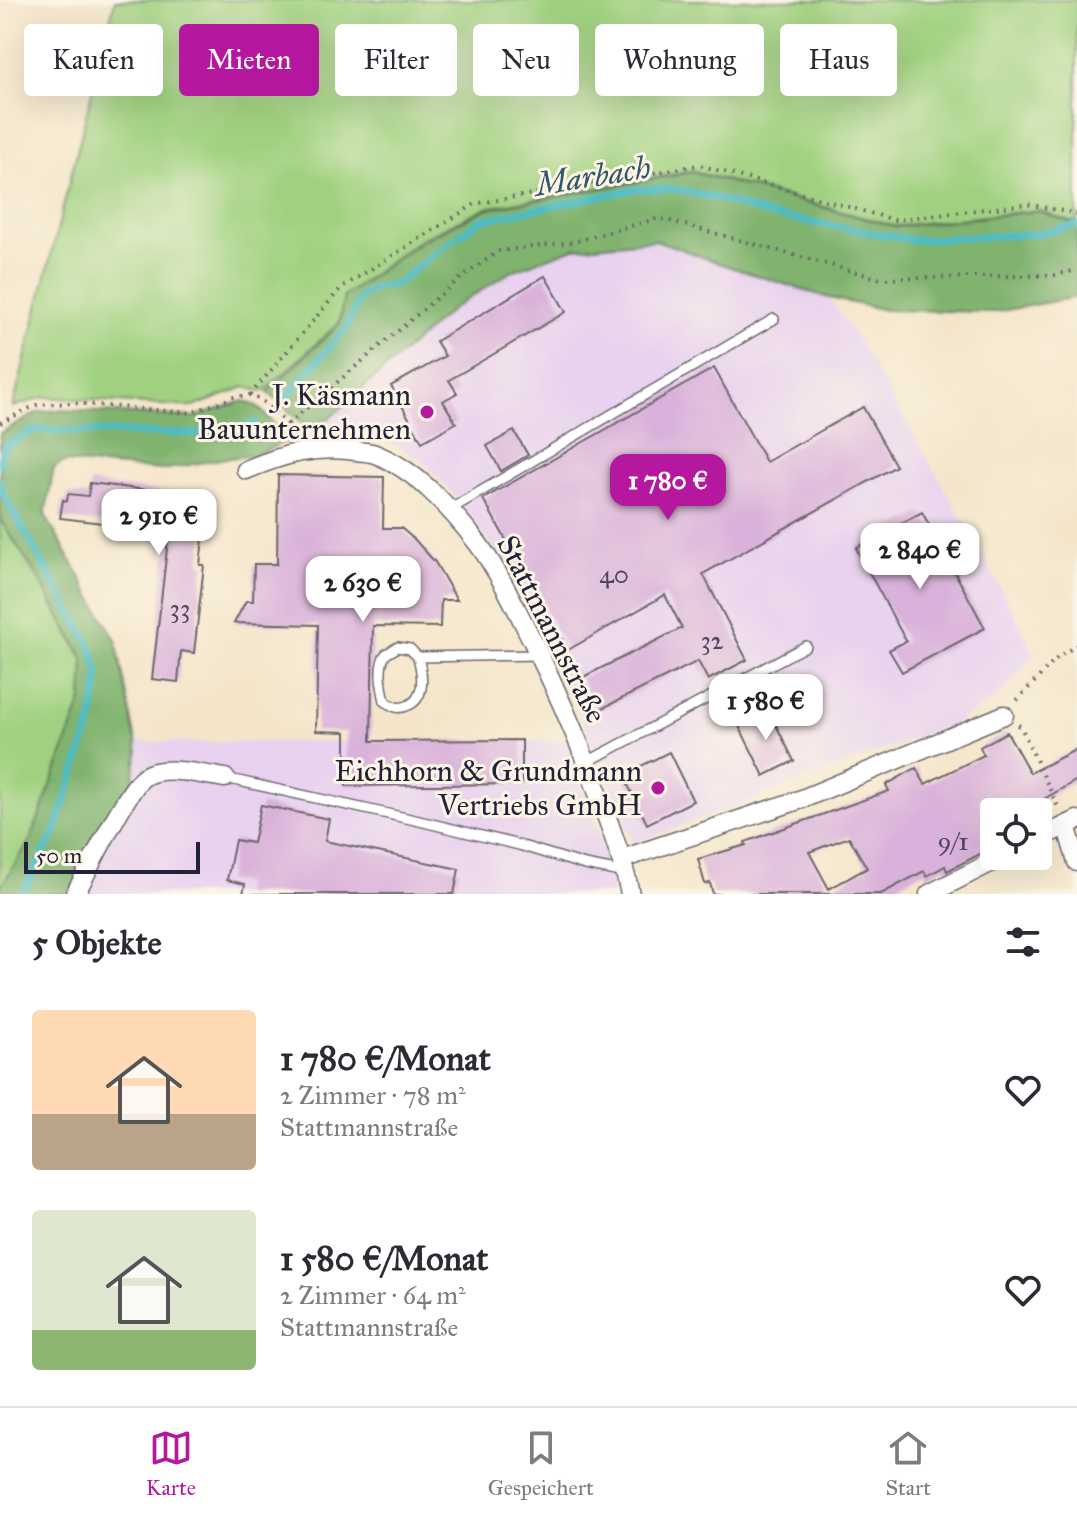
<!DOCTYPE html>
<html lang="de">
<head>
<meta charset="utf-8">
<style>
  body { margin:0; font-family:"IM FELL Great Primer",serif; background:#f7f7f7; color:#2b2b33; height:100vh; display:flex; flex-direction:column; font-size:30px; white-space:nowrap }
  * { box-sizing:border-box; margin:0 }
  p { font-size:26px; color:#7c7c81 }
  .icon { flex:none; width:44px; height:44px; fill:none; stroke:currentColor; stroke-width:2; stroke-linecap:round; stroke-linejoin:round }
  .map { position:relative; height:894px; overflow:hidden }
  .sheet { display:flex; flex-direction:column; background:#fff; flex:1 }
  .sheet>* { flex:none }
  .banner { position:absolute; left:24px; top:24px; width:1030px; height:72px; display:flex; gap:16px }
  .fabs { position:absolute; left:980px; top:798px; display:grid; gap:16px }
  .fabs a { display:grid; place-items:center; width:72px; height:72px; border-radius:8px; background:#fff; box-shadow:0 8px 32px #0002; font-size:40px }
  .scale { position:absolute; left:24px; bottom:20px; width:176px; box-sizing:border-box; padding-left:8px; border:4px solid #22223b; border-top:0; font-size:22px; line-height:28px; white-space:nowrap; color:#22223b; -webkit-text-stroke:6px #fcf5e5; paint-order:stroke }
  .price { position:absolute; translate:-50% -68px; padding:0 18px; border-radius:16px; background:#fff; color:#222; font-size:26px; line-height:52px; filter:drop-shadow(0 2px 4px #0008) }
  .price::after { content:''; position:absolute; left:50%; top:48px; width:24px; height:18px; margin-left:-12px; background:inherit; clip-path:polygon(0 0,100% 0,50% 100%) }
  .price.selected { background:#b5179e; color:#fff }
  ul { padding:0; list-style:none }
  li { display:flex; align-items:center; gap:24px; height:200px; padding:0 32px }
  li span { display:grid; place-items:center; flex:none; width:224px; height:160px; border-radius:8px; color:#555 }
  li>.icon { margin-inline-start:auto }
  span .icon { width:96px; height:96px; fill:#fffc; stroke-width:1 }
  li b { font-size:34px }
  h2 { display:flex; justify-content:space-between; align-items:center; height:96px; padding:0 32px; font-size:34px }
  .chip { padding:0 28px; border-radius:8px; background:#fff; box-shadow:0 8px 32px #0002; font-size:28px; line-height:72px }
  .chip.selected { background:#b5179e; color:#fff }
  .dock { display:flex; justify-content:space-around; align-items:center; height:112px; border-top:2px solid #e1e1e2; background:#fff; font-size:22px; color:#7c7c81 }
  .dock a { display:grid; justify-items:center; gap:4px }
  .dock .selected { color:#b5179e }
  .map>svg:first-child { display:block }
  .built { fill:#e8d2ef }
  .green { fill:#a0d180; stroke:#617a5e; stroke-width:2 }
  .forest { fill:#80b36e; stroke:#516a54; stroke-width:2 }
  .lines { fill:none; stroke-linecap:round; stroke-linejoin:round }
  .stream { stroke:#4dbcc2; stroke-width:7 }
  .building { fill:#d9b1da; fill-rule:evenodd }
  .service-casing { stroke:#6c666d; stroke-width:12 }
  .minor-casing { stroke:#6c666d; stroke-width:21 }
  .path { stroke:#6c666d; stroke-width:4; stroke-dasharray:2 6; stroke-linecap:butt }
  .service { stroke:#fff; stroke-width:9 }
  .minor { stroke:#fff; stroke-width:18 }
  .poi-dot { fill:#b5179e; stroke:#fcf5e5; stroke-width:3 }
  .labels { text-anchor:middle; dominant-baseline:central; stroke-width:6; stroke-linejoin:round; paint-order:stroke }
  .number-label { font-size:26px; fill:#504663 }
  .poi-label { font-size:30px; fill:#22223b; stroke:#fcf5e5; text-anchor:end }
  .street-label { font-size:30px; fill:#22223b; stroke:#fcf5e5 }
  .water-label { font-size:32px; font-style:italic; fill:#31586a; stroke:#fcf5e5 }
</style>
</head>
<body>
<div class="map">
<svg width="1077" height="894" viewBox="0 0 1077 894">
  <rect width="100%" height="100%" fill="#fcf5e5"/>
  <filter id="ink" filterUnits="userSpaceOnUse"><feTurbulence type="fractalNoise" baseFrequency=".0125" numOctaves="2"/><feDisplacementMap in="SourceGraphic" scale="16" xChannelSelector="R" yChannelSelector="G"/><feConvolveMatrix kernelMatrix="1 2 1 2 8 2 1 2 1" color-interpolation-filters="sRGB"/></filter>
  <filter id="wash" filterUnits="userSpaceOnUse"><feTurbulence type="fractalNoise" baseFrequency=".006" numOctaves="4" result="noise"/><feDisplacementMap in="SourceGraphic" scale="32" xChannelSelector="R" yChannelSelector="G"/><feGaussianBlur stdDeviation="1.8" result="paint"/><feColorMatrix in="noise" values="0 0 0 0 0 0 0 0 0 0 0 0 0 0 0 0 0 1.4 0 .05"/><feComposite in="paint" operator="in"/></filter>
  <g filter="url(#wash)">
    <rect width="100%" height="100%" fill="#f4e5c9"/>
    <g class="built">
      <polygon points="656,240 733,268 829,298 848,324 960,514 1015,615 1034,655 995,699 959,721 633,844 570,692 508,568 451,491 416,456 375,434 307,427 330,418 452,309 512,271 574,248"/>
      <polygon points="565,741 615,876 618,894 63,894 133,742"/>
    </g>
    <g class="green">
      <polygon points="115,0 1077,0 1077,221 1071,222 1038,210 895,226 692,171 485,208 422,238 344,296 339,323 263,392 245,387 193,407 44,397 13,407"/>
      <polygon points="0,519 37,576 84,660 82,701 31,839 0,888"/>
    </g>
    <g class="forest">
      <polygon points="693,172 895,227 1038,211 1071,223 1077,221 1077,297 996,312 885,310 829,298 733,268 656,240 574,248 512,271 452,309 330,418 307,427 267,392 339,324 344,296 423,240 486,209"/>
      <polygon points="243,401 257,406 290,440 253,456 226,458 162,470 63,462 54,468 45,515 116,640 138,752 133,779 69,894 0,894 0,888 31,839 82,701 84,660 37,576 0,519 0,433 39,412 60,410 194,417"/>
    </g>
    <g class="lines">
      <g class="stream">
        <polyline points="284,400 348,325 360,297 373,289 398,283 431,256 480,220 636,189 675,189 712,197 770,215 913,240 1035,234 1077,225"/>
        <polyline points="0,464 4,447 33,430 229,435 255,422"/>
        <polyline points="0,481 3,494 90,645 99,674 93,717 55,832 22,894"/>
      </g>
    </g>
    <g id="blocks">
      <g class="building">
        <polygon points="545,276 566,312 449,380 457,393 443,401 456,423 422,442 391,386 445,356 436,341"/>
        <polygon points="714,368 766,462 863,407 896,466 703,574 747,660 708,680 698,661 597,711 581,678 682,628 665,595 568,650 483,499"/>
        <polygon points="514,431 528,455 501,471 487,446"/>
        <polygon points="278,475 384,477 383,528 401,528 415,540 435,562 457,600 441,600 440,627 373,626 371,741 522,740 522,784 346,786 346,732 316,731 318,625 234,623 246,601 253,601 254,564 277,564"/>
        <polygon points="90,483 188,495 188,493 208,495 200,565 204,565 194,653 181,651 178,682 152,679 169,531 60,518 63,500 67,501 68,494 88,496"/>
        <polygon points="922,512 985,628 902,672 889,650 906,641 856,548"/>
        <polygon points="767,707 794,761 764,776 737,722"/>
        <path d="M 1007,732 L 1030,773 L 1077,749 L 1077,780 L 1021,812 L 994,812 L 994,847 L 947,871 L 945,866 L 927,876 L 924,871 L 881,894 L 713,894 L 710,883 L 705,884 L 698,859 L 746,845 L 745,842 L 889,791 L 886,785 L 916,768 L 925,784 L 984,755 L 980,747 ZM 849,837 L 867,868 L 829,889 L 809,852 Z"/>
        <polygon points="669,752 693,801 647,824 623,775"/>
        <polygon points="261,805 329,819 325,841 459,869 454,894 243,894 245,884 227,880 235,840 253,843"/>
      </g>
    </g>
  </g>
  <g filter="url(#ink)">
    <use href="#blocks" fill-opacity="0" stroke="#6c666d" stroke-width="2"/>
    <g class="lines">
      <defs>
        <g id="service">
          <polyline points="449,510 774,319"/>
          <path d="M 418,657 C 422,672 426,697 409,705 C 399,710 393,707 385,701 C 382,688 377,666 386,654 C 387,654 397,647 398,647 L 410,649 L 418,657 L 539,655"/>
          <polyline points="587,762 806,646"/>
          <polyline points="225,778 415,820 519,845 585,865 626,873"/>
        </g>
        <g id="minor">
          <path d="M 246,470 C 284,454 316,445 357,451 C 363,452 370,452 375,454 C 417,470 452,510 479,545 C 500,574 516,608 532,640 C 559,695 583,750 603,807 C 614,836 624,864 630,894"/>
          <polyline points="1066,825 1077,862"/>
          <polyline points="1038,839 1077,820"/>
          <polyline points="622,859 802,799 1004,715"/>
          <path d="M 75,894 C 87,873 129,785 145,776 C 164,764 204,775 225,778"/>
          <polyline points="929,894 1004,856"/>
        </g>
      </defs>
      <use href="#service" class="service-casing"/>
      <use href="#minor" class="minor-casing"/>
      <g class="path">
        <polyline points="250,395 341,288 475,204 699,165 895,220 1027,204 1077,214"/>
        <polyline points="0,423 36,405 73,403 190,413 234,397 250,395 265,403 296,433"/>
        <polyline points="288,424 458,280 499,251 573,242 659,218 881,279 1055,275 1077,270"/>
        <polyline points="1017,700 1058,657 1077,645"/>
        <polyline points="1018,725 1021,727 1058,807"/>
      </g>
      <use href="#service" class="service"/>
      <use href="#minor" class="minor"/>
    </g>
  </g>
  <g class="poi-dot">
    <circle cx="427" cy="412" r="8"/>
    <circle cx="658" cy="788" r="8"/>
  </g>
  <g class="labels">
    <g class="number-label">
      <text x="614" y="574">40</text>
      <text x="180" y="608">33</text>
      <text x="712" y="640">32</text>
      <text x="953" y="841">9/1</text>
    </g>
    <g class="poi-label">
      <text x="411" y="395">J. Käsmann<tspan x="411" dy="34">Bauunternehmen</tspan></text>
      <text x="642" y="771">Eichhorn &amp; Grundmann<tspan x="642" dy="34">Vertriebs GmbH</tspan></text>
    </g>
    <g class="street-label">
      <text transform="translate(552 629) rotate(63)">Stattmannstraße</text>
    </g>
    <g class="water-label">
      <text transform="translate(593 176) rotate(-9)">Marbach</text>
    </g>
  </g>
</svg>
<div class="fabs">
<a><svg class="icon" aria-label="locate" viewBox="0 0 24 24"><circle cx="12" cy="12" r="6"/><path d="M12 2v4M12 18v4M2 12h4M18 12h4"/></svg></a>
</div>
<div class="scale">50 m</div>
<b class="price selected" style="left:668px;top:522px">1 780 €</b>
<b class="price" style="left:159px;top:557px">2 910 €</b>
<b class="price" style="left:920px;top:591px">2 840 €</b>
<b class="price" style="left:363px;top:624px">2 630 €</b>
<b class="price" style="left:766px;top:742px">1 580 €</b>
<div class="banner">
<a class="chip">Kaufen</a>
<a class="chip selected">Mieten</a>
<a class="chip">Filter</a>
<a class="chip">Neu</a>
<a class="chip">Wohnung</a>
<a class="chip">Haus</a>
</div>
</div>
<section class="sheet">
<h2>5 Objekte<svg class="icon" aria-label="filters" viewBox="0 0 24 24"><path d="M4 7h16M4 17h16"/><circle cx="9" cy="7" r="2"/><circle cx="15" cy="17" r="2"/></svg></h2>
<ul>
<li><span style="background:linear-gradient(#ffd9b3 65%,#b9a48a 0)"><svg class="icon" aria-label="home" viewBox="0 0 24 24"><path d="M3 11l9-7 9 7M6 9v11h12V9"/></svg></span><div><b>1 780 €/Monat</b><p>2 Zimmer · 78 m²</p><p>Stattmannstraße</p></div><svg class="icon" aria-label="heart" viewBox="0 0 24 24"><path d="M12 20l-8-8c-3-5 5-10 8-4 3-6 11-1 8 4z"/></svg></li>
<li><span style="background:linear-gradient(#dfe7d0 75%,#8fb573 0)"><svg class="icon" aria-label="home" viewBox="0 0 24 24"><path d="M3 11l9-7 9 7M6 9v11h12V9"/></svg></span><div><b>1 580 €/Monat</b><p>2 Zimmer · 64 m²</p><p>Stattmannstraße</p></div><svg class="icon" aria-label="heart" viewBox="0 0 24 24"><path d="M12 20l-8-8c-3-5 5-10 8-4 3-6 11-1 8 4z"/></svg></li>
</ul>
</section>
<nav class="dock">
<a class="selected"><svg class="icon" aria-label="map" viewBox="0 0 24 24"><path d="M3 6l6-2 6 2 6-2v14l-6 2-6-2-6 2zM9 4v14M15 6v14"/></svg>Karte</a>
<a><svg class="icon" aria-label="saved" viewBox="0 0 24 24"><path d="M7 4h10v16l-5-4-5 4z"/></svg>Gespeichert</a>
<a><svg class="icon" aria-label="home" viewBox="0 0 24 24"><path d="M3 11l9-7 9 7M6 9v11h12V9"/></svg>Start</a>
</nav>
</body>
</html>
